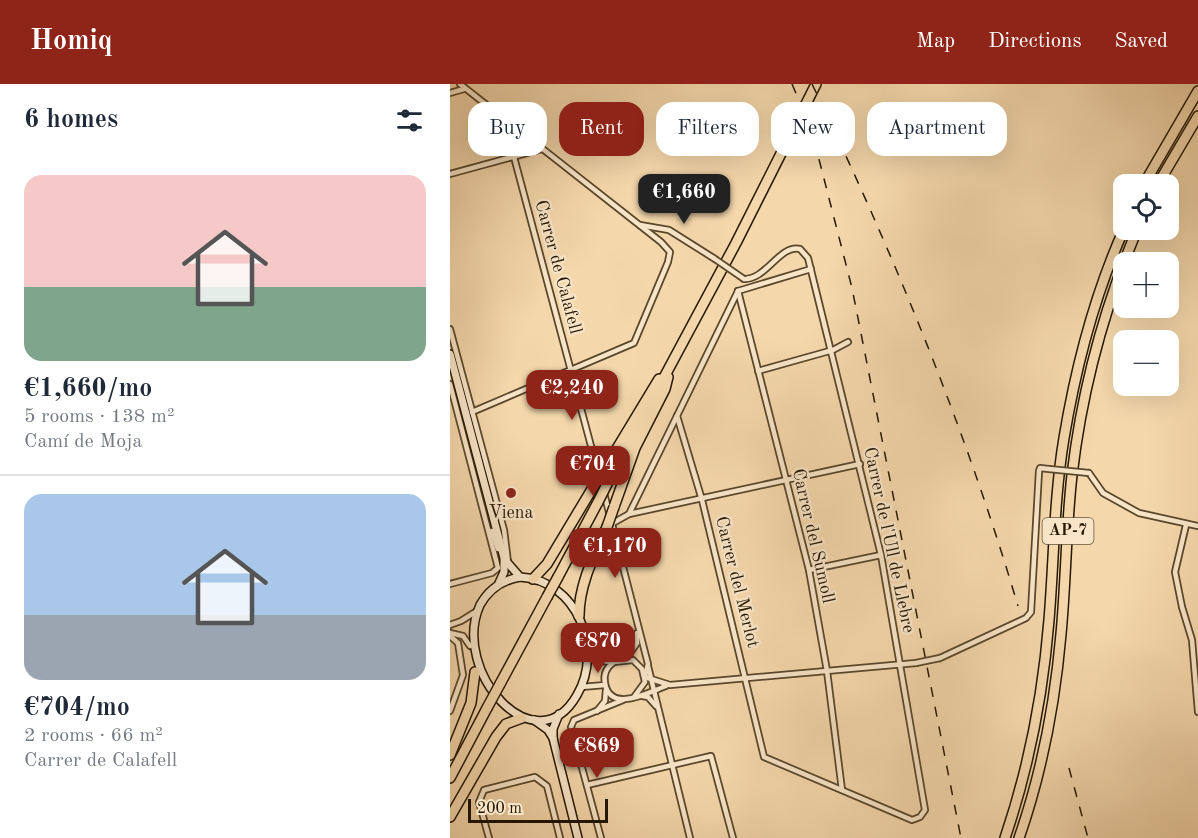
<!DOCTYPE html>
<html lang="en">
<head>
<meta charset="utf-8">
<style>
  body { margin:0; font-family:"Old Standard TT",serif; background:#f2f2f3; color:#1f2937; height:100vh; display:flex; flex-direction:column; font-size:22px; white-space:nowrap }
  * { box-sizing:border-box; margin:0 }
  p { font-size:20px; color:#747a83 }
  .icon { flex:none; width:33px; height:33px; fill:none; stroke:currentColor; stroke-width:2; stroke-linecap:round; stroke-linejoin:round }
  .map { position:relative; flex:1; overflow:hidden }
  .details { display:flex; flex-direction:column; background:#fff; width:450px }
  .details>* { flex:none }
  .banner { position:absolute; left:18px; top:18px; width:570px; height:54px; display:flex; gap:12px }
  .tools { position:absolute; left:663px; top:90px; display:grid; gap:12px }
  .tools a { display:grid; place-items:center; width:66px; height:66px; border-radius:12px; background:#fff; box-shadow:0 6px 24px #0002; font-size:30px }
  .scale { position:absolute; left:18px; bottom:15px; width:140px; box-sizing:border-box; padding-left:6px; border:3px solid #251702; border-top:0; font-size:16px; line-height:21px; white-space:nowrap; color:#251702; -webkit-text-stroke:4px #f8e5c8; paint-order:stroke }
  .price { position:absolute; translate:-50% -51px; padding:0 14px; border-radius:12px; background:#8f2418; color:#fff; font-size:20px; line-height:39px; filter:drop-shadow(0 2px 3px #0008) }
  .price::after { content:''; position:absolute; left:50%; top:36px; width:18px; height:14px; margin-left:-9px; background:inherit; clip-path:polygon(0 0,100% 0,50% 100%) }
  .price.on { background:#222; color:#fff }
  ul { padding:0; list-style:none }
  li { display:grid; align-content:center; gap:12px; height:318px; padding:0 24px }
  li+li { border-top:2px solid #e0e1e3 }
  li span { display:grid; place-items:center; height:186px; border-radius:18px; color:#555 }
  li>.icon { margin-inline-start:auto }
  span .icon { width:108px; height:108px; fill:#fffc; stroke-width:1 }
  li b { font-size:26px }
  h2 { display:flex; justify-content:space-between; align-items:center; height:72px; padding:0 24px; font-size:26px }
  .chip { padding:0 21px; border-radius:18px; background:#fff; box-shadow:0 6px 24px #0002; font-size:21px; line-height:54px }
  .chip.on { background:#8f2418; color:#fff }
  header { display:flex; align-items:center; gap:36px; box-sizing:border-box; height:84px; padding:0 30px; background:#8f2418; color:#fff }
  header strong { font-size:28px }
  nav { display:flex; gap:33px; margin-inline-start:auto; font-size:21px }
  main { display:flex; flex:1; min-height:0 }
  .map>svg:first-child { display:block }
  .lines { fill:none; stroke-linecap:round; stroke-linejoin:round }
  .street-casing { stroke:#59472c; stroke-width:8 }
  .secondary-casing { stroke:#251702; stroke-width:10 }
  .highway-casing { stroke:#251702; stroke-width:12 }
  .street { stroke:#f8e5c8; stroke-width:4.5 }
  .secondary { stroke:#f8e5c8; stroke-width:7 }
  .highway { stroke:#f4d7ab; stroke-width:9 }
  .rail { stroke:#251702; stroke-width:1.5; stroke-dasharray:10 10; stroke-linecap:butt }
  .street-bridge-casing { stroke:#59472c; stroke-width:8; stroke-linecap:butt }
  .highway-bridge-casing { stroke:#251702; stroke-width:12; stroke-linecap:butt }
  .street-bridge { stroke:#f8e5c8; stroke-width:4.5 }
  .highway-bridge { stroke:#f4d7ab; stroke-width:9 }
  .poi-dot { fill:#8f2418; stroke:#f8e5c8; stroke-width:2 }
  .labels { text-anchor:middle; dominant-baseline:central; stroke-width:4.5; stroke-linejoin:round; paint-order:stroke }
  .shield { fill:#f8e5c8; stroke:#64553d; stroke-width:1.5 }
  .shield-label { font-size:16px; font-weight:bold; fill:#251702 }
  .street-label { font-size:18px; fill:#251702; stroke:#f8e5c8 }
  .poi-label { font-size:18px; fill:#251702; stroke:#f8e5c8 }
</style>
</head>
<body>
<header>
<strong>Homiq</strong>
<nav><a>Map</a><a>Directions</a><a>Saved</a></nav>
</header>
<main>
<section class="details">
<h2>6 homes<svg class="icon" aria-label="filters" viewBox="0 0 24 24"><path d="M4 7h16M4 17h16"/><circle cx="9" cy="7" r="2"/><circle cx="15" cy="17" r="2"/></svg></h2>
<ul>
<li><span style="background:linear-gradient(#f6c9c9 60%,#7fa58c 0)"><svg class="icon" aria-label="home" viewBox="0 0 24 24"><path d="M3 11l9-7 9 7M6 9v11h12V9"/></svg></span><div><b>€1,660/mo</b><p>5 rooms · 138 m²</p><p>Camí de Moja</p></div></li>
<li><span style="background:linear-gradient(#a9c7e8 65%,#9aa5b1 0)"><svg class="icon" aria-label="home" viewBox="0 0 24 24"><path d="M3 11l9-7 9 7M6 9v11h12V9"/></svg></span><div><b>€704/mo</b><p>2 rooms · 66 m²</p><p>Carrer de Calafell</p></div></li>
</ul>
</section>
<div class="map">
<svg width="748" height="754" viewBox="0 0 748 754">
  <rect width="100%" height="100%" fill="#f4d7ab"/>
  <filter id="stains"><feTurbulence type="fractalNoise" baseFrequency=".00333" numOctaves="4"/><feColorMatrix values="0 0 0 0 .2 0 0 0 0 .09 0 0 0 0 .02 0 0 0 .5 -.17"/></filter>
  <radialGradient id="worn" r=".72"><stop offset=".6" stop-color="#630" stop-opacity="0"/><stop offset="1" stop-color="#630" stop-opacity=".3"/></radialGradient>
  <g class="lines">
    <defs>
      <g id="street">
        <polyline points="10,0 211,158 220,168 218,178 184,259 22,328"/>
        <polyline points="0,9 14,5"/>
        <polyline points="64,73 149,392"/>
        <polyline points="0,90 92,65"/>
        <polyline points="190,141 219,146 265,175"/>
        <polyline points="288,207 359,486 377,587 392,706"/>
        <polyline points="288,207 361,185"/>
        <polyline points="0,245 54,446 58,478"/>
        <polyline points="308,287 383,266 398,258"/>
        <polyline points="0,300 48,484 42,489 0,500"/>
        <path d="M 227,332 L 252,416 L 314,673 L 462,736 L 470,733 L 475,726 L 431,471 L 358,174 L 350,165 C 330,160 316,196 294,195"/>
        <polyline points="639,389 653,409 689,429 748,442"/>
        <polyline points="154,409 198,580 195,592"/>
        <polyline points="179,430 288,207"/>
        <polyline points="163,439 179,430 410,380"/>
        <polyline points="736,441 725,488 732,523 742,556 748,628"/>
        <polyline points="42,447 48,465"/>
        <polyline points="359,486 431,471"/>
        <polyline points="0,541 11,537 27,527"/>
        <polyline points="0,549 13,552 20,562"/>
        <polyline points="0,552 8,559 13,591 0,627"/>
        <polyline points="138,572 149,577 164,578"/>
        <polyline points="490,574 576,534 581,528 589,387 590,384 599,385"/>
        <polyline points="176,575 187,559 187,549"/>
        <polyline points="198,582 240,754"/>
        <polyline points="195,593 220,601 466,579"/>
        <polyline points="131,603 155,601"/>
        <polyline points="192,612 198,613 206,622"/>
        <path d="M 184,613 L 195,598 L 192,585 L 183,576 L 164,578 C 157,583 153,590 155,599 C 160,630 199,608 216,602"/>
        <polyline points="147,627 155,617 156,605"/>
        <polyline points="137,701 261,672 283,754"/>
        <polyline points="39,754 29,718 34,706 85,693 97,702 110,754"/>
        <polyline points="151,754 121,643 124,636 173,616"/>
      </g>
      <g id="secondary">
        <polyline points="0,270 54,474 54,488 49,499"/>
        <polyline points="56,477 70,493"/>
        <path d="M 70,493 C 127,496 154,565 127,611 C 86,683 0,588 30,521 C 39,505 52,496 70,493 Z"/>
        <polyline points="109,630 103,645 103,654 128,754"/>
        <polyline points="84,636 98,646 103,654"/>
      </g>
      <g id="highway">
        <polyline points="694,100 748,7"/>
        <polyline points="708,100 748,32"/>
        <polyline points="154,386 209,295"/>
        <polyline points="157,400 286,159 366,0"/>
        <polyline points="164,423 185,364 215,305 218,293"/>
        <polyline points="108,493 148,418"/>
        <polyline points="83,495 97,480 145,400"/>
        <path d="M 129,532 C 129,500 144,472 157,443"/>
        <polyline points="50,600 97,513"/>
        <polyline points="0,671 21,619 25,588"/>
        <polyline points="0,694 37,624"/>
        <polyline points="0,733 46,653 56,640 72,634"/>
        <path d="M 555,754 C 579,683 593,611 599,536 C 604,476 604,414 614,354 C 626,282 644,212 674,145"/>
        <path d="M 569,754 C 592,688 605,619 611,550 C 616,497 616,444 622,391 C 632,306 654,224 687,146"/>
      </g>
    </defs>
    <use href="#street" class="street-casing"/>
    <use href="#secondary" class="secondary-casing"/>
    <use href="#highway" class="highway-casing"/>
    <use href="#street" class="street"/>
    <use href="#secondary" class="secondary"/>
    <use href="#highway" class="highway"/>
    <g class="rail">
      <polyline points="342,0 361,44 402,204 511,754"/>
      <path d="M 362,0 C 443,168 515,343 568,522"/>
      <polyline points="619,684 638,754"/>
    </g>
    <defs>
      <g id="street-bridge">
        <polyline points="265,175 294,195"/>
        <polyline points="599,385 639,389"/>
        <polyline points="466,579 490,574"/>
      </g>
      <g id="highway-bridge">
        <polyline points="145,400 154,386"/>
        <polyline points="148,418 157,400"/>
        <polyline points="157,443 164,423"/>
        <polyline points="97,513 108,493"/>
        <polyline points="37,624 50,600"/>
      </g>
    </defs>
    <use href="#street-bridge" class="street-bridge-casing"/>
    <use href="#highway-bridge" class="highway-bridge-casing"/>
    <use href="#street-bridge" class="street-bridge"/>
    <use href="#highway-bridge" class="highway-bridge"/>
  </g>
  <circle class="poi-dot" cx="61" cy="409" r="6"/>
  <g class="labels">
    <rect class="shield" x="592.5" y="434" width="51" height="26" rx="4.5"/>
    <g class="shield-label">
      <text x="618" y="447">AP-7</text>
    </g>
    <g class="street-label">
      <text transform="translate(108 183) rotate(75)">Carrer de Calafell</text>
      <text transform="translate(363 452) rotate(77)">Carrer del Sumoll</text>
      <text transform="translate(439 456) rotate(78)">Carrer de l'Ull de Llebre</text>
      <text transform="translate(287 498) rotate(76)">Carrer del Merlot</text>
    </g>
    <g class="poi-label">
      <text x="61" y="429">Viena</text>
    </g>
  </g>
  <rect width="100%" height="100%" filter="url(#stains)"/>
  <rect width="100%" height="100%" fill="url(#worn)"/>
</svg>
<div class="tools">
<a><svg class="icon" aria-label="locate" viewBox="0 0 24 24"><circle cx="12" cy="12" r="6"/><path d="M12 2v4M12 18v4M2 12h4M18 12h4"/></svg></a>
<a>+</a>
<a>−</a>
</div>
<div class="scale">200 m</div>
<b class="price on" style="left:234px;top:141px">€1,660</b>
<b class="price" style="left:122px;top:337px">€2,240</b>
<b class="price" style="left:143px;top:413px">€704</b>
<b class="price" style="left:165px;top:495px">€1,170</b>
<b class="price" style="left:148px;top:590px">€870</b>
<b class="price" style="left:147px;top:695px">€869</b>
<div class="banner">
<a class="chip">Buy</a>
<a class="chip on">Rent</a>
<a class="chip">Filters</a>
<a class="chip">New</a>
<a class="chip">Apartment</a>
</div>
</div>
</main>
</body>
</html>
